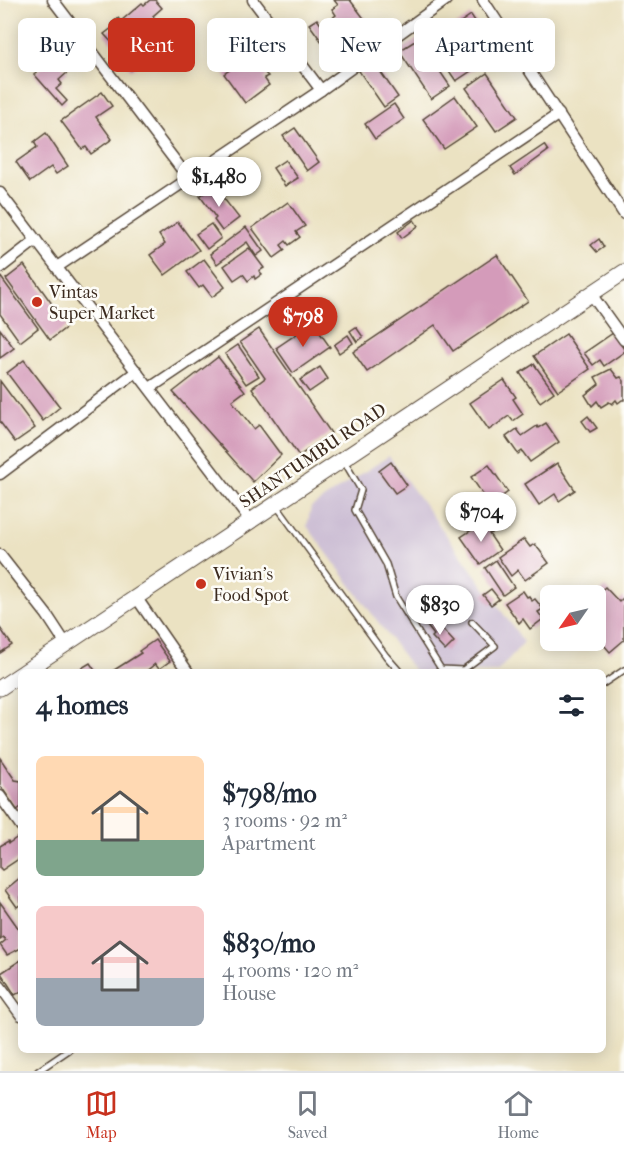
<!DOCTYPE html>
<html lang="en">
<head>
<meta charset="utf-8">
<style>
  body { margin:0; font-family:"IM FELL French Canon",serif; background:#f2f2f3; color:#1f2937; height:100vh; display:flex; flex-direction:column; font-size:22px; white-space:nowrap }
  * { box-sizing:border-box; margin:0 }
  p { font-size:20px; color:#747a83 }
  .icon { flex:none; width:33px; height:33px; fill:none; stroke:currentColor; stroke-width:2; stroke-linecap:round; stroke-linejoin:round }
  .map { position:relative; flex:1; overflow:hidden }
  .drawer { position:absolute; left:18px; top:669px; width:588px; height:384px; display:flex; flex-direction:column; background:#fff; border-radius:9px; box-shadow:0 3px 15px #0003 }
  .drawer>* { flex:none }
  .top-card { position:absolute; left:18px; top:18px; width:588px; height:54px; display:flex; gap:12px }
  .needle { width:39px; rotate:236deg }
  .fabs { position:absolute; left:540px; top:585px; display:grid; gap:12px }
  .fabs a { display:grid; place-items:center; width:66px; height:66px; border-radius:9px; background:#fff; box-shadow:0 3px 15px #0003; font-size:30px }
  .price { position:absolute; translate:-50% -51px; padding:0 14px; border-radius:21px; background:#fff; color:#222; font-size:20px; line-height:39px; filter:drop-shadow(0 2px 3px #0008) }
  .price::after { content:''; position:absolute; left:50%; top:36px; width:18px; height:14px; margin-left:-9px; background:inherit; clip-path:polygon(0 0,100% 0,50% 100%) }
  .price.selected { background:#c8321e; color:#fff }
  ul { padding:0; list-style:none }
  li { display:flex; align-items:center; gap:18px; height:150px; padding:0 18px }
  li span { display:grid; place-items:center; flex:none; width:168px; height:120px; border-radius:9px; color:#555 }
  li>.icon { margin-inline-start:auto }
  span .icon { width:72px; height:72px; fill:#fffc; stroke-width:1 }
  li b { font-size:26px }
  h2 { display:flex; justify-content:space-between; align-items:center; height:72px; padding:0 18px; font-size:26px }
  .pill { padding:0 21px; border-radius:9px; background:#fff; box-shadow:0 3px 15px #0003; font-size:21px; line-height:54px }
  .pill.selected { background:#c8321e; color:#fff }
  .tabs { display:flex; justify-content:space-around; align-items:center; height:84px; border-top:2px solid #e0e1e3; background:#fff; font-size:16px; color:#747a83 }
  .tabs a { display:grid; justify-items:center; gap:3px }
  .tabs .selected { color:#c8321e }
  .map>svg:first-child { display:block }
  .industrial { fill:#ccbed4 }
  .building { fill:#d49bba }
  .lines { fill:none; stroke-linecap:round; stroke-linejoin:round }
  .lane-casing { stroke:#554637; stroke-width:8 }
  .street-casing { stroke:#554637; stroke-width:13 }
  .secondary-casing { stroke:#554637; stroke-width:17 }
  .lane { stroke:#fff; stroke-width:5 }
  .street { stroke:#fff; stroke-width:10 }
  .secondary { stroke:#fff; stroke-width:15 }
  .poi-dot { fill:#c8321e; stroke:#fdfcf7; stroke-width:2 }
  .labels { text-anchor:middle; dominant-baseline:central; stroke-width:5; stroke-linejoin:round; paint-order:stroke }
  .poi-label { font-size:18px; fill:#3b2a1e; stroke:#fdfcf7; text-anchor:start }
  .street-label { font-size:18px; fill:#3b2a1e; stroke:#fdfcf7 }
</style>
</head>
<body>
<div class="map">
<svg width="624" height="1071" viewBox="0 0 624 1071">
  <rect width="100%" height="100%" fill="#fdfcf7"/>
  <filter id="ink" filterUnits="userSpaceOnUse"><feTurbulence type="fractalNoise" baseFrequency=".0167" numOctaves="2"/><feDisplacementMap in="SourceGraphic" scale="12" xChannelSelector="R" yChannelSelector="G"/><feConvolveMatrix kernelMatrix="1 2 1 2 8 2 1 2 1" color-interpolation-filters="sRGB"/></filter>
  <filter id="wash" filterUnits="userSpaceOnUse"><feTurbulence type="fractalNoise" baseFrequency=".008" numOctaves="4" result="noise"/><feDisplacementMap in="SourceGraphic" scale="24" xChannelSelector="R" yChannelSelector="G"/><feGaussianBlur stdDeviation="1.35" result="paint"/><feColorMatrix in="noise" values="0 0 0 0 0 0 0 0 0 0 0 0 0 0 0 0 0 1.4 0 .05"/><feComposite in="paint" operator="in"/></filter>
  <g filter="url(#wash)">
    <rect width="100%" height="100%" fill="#ebe2c2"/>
    <polygon class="industrial" points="389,456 524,642 497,672 415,672 307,526 311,507"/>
    <g id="blocks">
      <g class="building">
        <polygon points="150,0 155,0 162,8 153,16 155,19 142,30 139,27 131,33 134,36 125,43 122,40 115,46 104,34 113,27 111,24 118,18 121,21 142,3 144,5"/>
        <polygon points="334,0 350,0 366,21 359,27 354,21 337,33 340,38 332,44 336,49 330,53 309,24 317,19 322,26 336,15 332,9 338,5"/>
        <polygon points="471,15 496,52 480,64 455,26"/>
        <polygon points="248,19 261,36 234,55 220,37 228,32 230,34 235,30 233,27 241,21 243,23"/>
        <polygon points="165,22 176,37 131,70 120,55"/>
        <polygon points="447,30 474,69 456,81 429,42"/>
        <polygon points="418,39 450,86 431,99 399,51"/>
        <polygon points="252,54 258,62 266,56 274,67 265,73 268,76 264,78 269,85 245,103 224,74"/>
        <polygon points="55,57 68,72 59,80 62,84 56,89 67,101 62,106 34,74"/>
        <polygon points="373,61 398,97 384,107 359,71"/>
        <polygon points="487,73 517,117 496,131 466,88"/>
        <polygon points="102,92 112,106 96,117 112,139 91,154 86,147 82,149 61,121"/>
        <polygon points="455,96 477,127 444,149 423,119"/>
        <polygon points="394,104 404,119 375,139 365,124"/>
        <polygon points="295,128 319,162 307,171 283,136"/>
        <polygon points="46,133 68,166 56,174 51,167 30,182 16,162 37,147 34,142"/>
        <polygon points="544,145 548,151 515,175 510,168"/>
        <polygon points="285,160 298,178 285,186 273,168"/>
        <polygon points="214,186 239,218 222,231 214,220 216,218 200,196"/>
        <polygon points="288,202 305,226 296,232 300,237 289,245 286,241 281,245 285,250 274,258 252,228"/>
        <polygon points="414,220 418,226 402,238 398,232"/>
        <polygon points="178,222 199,250 165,275 150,255 165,244 159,235"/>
        <polygon points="211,224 221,238 207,249 196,234"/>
        <polygon points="246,227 263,251 256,256 247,242 217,264 210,254"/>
        <polygon points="599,239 604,247 597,252 591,245"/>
        <polygon points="249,248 264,268 259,271 262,274 255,279 254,276 248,281 243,274 234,280 224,266"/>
        <polygon points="497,255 528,301 453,351 435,325 367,372 353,352"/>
        <polygon points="204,259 225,287 212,297 203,285 199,288 187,272"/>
        <polygon points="24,265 68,326 50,340 6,279"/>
        <polygon points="0,276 38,328 20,342 0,314"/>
        <polygon points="313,323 330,347 293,373 276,348"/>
        <polygon points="356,327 363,337 357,342 350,331"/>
        <polygon points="0,329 14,348 0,358"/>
        <polygon points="259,329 331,433 299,456 252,388 265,378 240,342"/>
        <polygon points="613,333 624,349 624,352 604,366 600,360 593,365 584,353"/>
        <polygon points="566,334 590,369 558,391 534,356"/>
        <polygon points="348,335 353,343 339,353 334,345"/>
        <polygon points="238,345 259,376 246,384 225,354"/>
        <polygon points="218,357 245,391 232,401 254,429 259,425 281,455 253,482 173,392"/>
        <polygon points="24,360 60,407 43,421 7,373"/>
        <polygon points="534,364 554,392 540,402 520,373"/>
        <polygon points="320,367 328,379 309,392 300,380"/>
        <polygon points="611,369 618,378 621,377 624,381 624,400 622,400 618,403 616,400 612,404 609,402 601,407 597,401 592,406 585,395 599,384 595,377"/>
        <polygon points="504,380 516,397 513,399 523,414 513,421 509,416 489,430 470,403"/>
        <polygon points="0,381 35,428 15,442 0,422"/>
        <polygon points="588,416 597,428 590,432 582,421"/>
        <polygon points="546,423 559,442 530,462 522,451 518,454 506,437 517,429 522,436 537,426 538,428"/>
        <polygon points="391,462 407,485 395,493 379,471"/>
        <polygon points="557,463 575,490 559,501 555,494 539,505 525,484"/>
        <polygon points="489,465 508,492 490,505 471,477"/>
        <polygon points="485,521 492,533 489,534 500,550 480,564 461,537"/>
        <polygon points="524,539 530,547 535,544 549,563 525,580 518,570 511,576 498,557"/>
        <polygon points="496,560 514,587 503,595 485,568"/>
        <polygon points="605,587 619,602 624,597 624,640 610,652 596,636 596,595"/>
        <polygon points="491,589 499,599 491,605 483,595"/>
        <polygon points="523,591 527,597 529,596 532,601 535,599 543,609 538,612 543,619 530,629 523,619 519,623 505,603"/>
        <polygon points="434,620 454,642 445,651 432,637 434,635 427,626"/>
        <polygon points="0,628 12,645 0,653"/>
        <polygon points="155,640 170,661 159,669 155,664 145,672 111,672 141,653 139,651"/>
        <polygon points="90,663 96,672 75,672"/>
        <polygon points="0,758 15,780 21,781 21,807 17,810 0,785"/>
        <polygon points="18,837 21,841 21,854 18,855 20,858 2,870 0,868 0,846 8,841 9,843"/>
        <polygon points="21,877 21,904 17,907 5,890"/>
        <polygon points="0,902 21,932 21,948 7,955 0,945 6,940 3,937 0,939"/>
        <polygon points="21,960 21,991 15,995 1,973"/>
      </g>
    </g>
  </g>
  <g filter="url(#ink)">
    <use href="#blocks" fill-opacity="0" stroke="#554637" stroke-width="1.5"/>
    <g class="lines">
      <defs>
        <g id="lane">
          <polyline points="344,461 361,490 355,510 386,564 396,597 441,669 463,670 495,646 472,622"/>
          <polyline points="276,505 386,656 400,672"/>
          <polyline points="603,684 624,670"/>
          <polyline points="38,1071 69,1050"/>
        </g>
        <g id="street">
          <polyline points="53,0 189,179"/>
          <polyline points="253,0 321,90"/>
          <polyline points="483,0 624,214"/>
          <polyline points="0,193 251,522"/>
          <polyline points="57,267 321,90 446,0"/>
          <polyline points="0,268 36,240"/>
          <polyline points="591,294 624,340"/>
          <polyline points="150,388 559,114"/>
          <polyline points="0,474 137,371"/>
          <polyline points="0,555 47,615 66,644"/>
          <polyline points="136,597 188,672"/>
          <polyline points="0,796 21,826"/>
          <polyline points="0,986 21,1015"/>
        </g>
        <g id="secondary">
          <polyline points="24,672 624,272"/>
          <polyline points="0,688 21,674"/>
        </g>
      </defs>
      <use href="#lane" class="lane-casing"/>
      <use href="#street" class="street-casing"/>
      <use href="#secondary" class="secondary-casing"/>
      <use href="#lane" class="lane"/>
      <use href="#street" class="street"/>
      <use href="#secondary" class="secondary"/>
    </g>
  </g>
  <g class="poi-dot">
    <circle cx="37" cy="302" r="6"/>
    <circle cx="201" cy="584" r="6"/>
  </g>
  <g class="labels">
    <g class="poi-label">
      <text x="49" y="292">Vintas<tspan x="49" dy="21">Super Market</tspan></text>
      <text x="213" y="574">Vivian’s<tspan x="213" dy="21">Food Spot</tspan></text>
    </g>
    <g class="street-label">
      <text transform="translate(313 456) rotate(-34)">SHANTUMBU ROAD</text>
    </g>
  </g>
</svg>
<div class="fabs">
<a><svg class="needle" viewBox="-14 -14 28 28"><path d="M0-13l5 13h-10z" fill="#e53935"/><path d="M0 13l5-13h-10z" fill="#747a83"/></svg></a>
</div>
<b class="price" style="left:219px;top:208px">$1,480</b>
<b class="price selected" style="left:303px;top:348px">$798</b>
<b class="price" style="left:481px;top:543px">$704</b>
<b class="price" style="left:440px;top:636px">$830</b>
<div class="top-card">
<a class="pill">Buy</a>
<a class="pill selected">Rent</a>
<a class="pill">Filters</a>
<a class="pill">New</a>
<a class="pill">Apartment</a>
</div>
<section class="drawer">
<h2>4 homes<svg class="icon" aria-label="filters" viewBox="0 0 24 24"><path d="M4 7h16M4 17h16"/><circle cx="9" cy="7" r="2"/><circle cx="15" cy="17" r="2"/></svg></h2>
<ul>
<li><span style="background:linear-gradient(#ffd9b3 70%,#7fa58c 0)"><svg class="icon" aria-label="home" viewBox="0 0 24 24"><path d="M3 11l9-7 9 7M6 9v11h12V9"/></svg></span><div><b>$798/mo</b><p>3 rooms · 92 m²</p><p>Apartment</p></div></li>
<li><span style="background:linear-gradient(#f6c9c9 60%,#9aa5b1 0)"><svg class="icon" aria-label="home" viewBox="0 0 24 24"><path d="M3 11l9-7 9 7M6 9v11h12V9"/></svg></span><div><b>$830/mo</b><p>4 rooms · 120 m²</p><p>House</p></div></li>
</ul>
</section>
</div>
<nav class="tabs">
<a class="selected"><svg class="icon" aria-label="map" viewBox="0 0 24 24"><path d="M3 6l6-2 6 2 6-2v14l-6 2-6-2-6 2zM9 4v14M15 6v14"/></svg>Map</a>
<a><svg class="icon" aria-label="saved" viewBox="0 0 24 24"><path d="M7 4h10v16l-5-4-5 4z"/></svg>Saved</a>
<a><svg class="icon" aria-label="home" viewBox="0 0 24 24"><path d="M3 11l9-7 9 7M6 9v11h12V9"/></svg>Home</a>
</nav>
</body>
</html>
